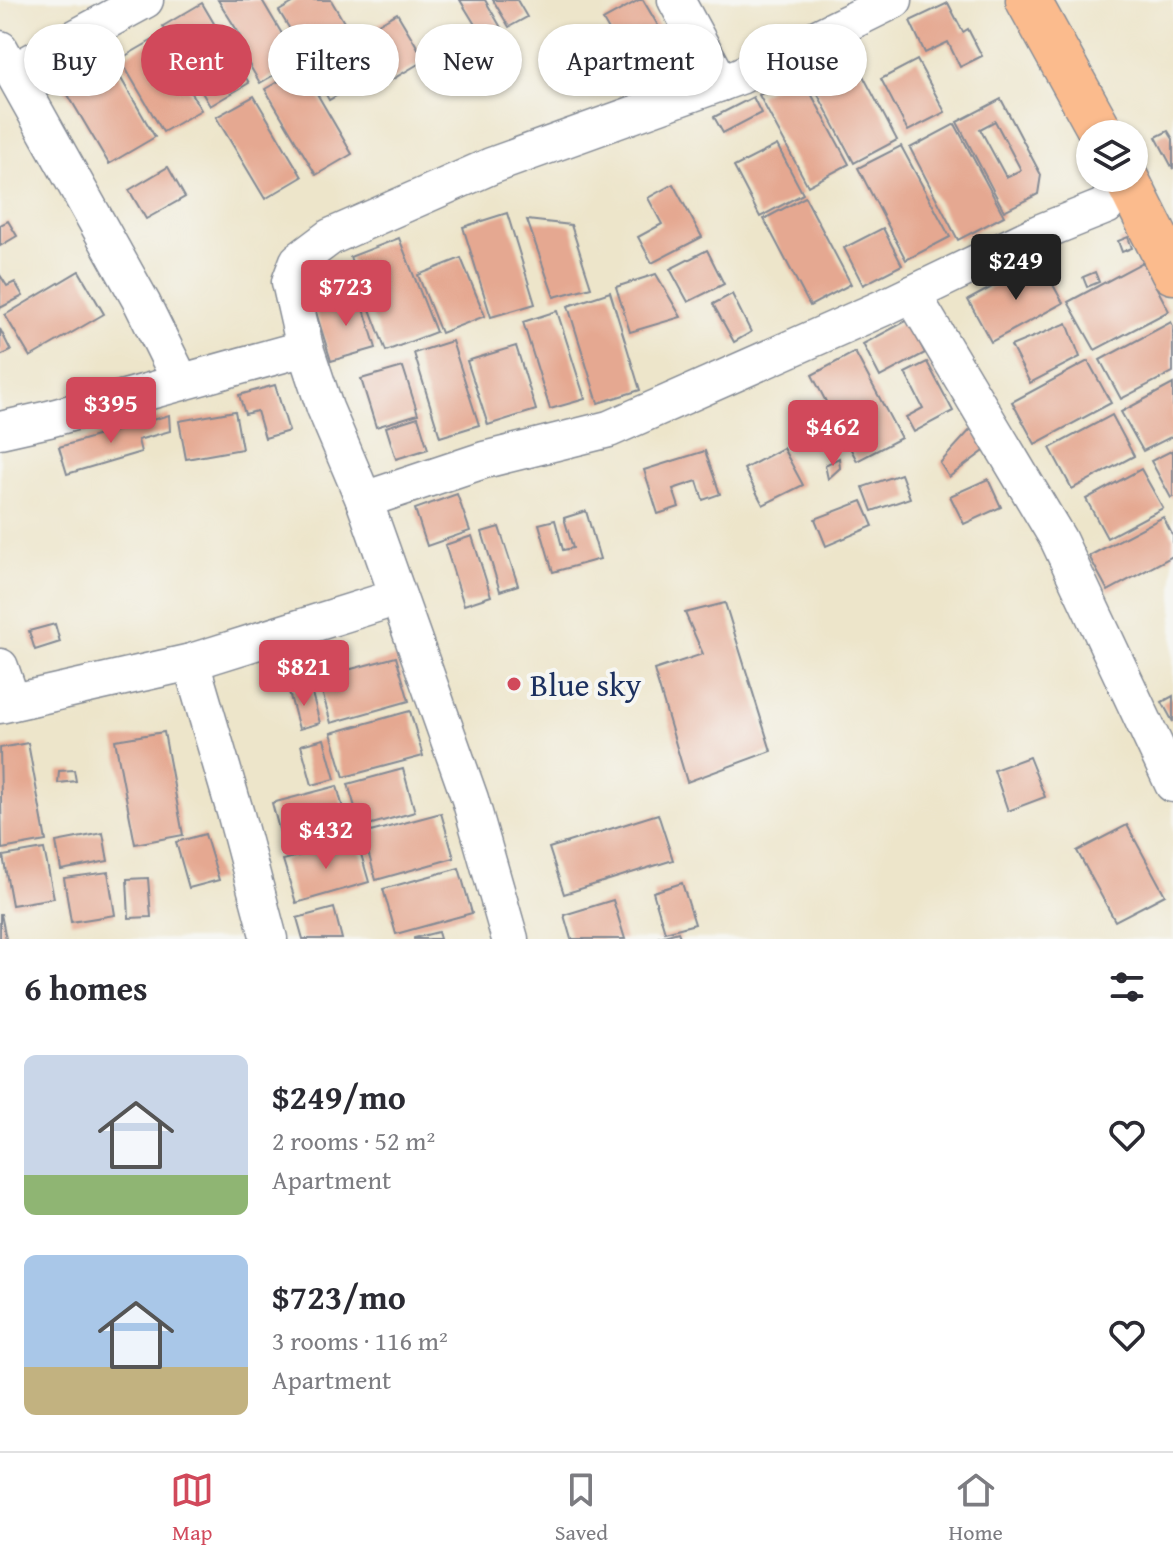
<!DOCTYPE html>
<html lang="en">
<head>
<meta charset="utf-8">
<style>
  body { margin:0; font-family:"Gentium Book Plus",serif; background:#f7f7f7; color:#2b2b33; height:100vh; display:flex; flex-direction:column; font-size:30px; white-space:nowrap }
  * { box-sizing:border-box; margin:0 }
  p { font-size:26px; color:#7c7c81 }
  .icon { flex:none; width:44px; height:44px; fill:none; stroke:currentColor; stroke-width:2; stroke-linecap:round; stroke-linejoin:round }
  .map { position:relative; height:939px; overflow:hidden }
  .drawer { display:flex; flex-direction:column; background:#fff; flex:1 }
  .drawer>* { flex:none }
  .hud { position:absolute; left:24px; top:24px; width:1126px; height:72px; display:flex; gap:16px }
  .controls { position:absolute; left:1076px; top:120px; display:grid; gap:16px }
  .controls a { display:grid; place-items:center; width:72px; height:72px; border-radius:50%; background:#fff; box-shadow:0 2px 6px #0004; font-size:40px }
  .price { position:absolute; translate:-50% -68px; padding:0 18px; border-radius:8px; background:#d1495b; color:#fff; font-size:26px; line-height:52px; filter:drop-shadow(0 2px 4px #0008) }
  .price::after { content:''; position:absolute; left:50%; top:48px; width:24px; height:18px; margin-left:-12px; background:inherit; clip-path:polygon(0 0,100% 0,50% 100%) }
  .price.current { background:#222; color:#fff }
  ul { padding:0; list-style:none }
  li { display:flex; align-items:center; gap:24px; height:200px; padding:0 24px }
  li span { display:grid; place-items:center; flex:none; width:224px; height:160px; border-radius:12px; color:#555 }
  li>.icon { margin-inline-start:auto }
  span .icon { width:96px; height:96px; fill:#fffc; stroke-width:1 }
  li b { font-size:34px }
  h2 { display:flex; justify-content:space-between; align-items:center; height:96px; padding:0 24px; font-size:34px }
  .tag { padding:0 28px; border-radius:36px; background:#fff; box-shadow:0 2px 6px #0004; font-size:28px; line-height:72px }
  .tag.current { background:#d1495b; color:#fff }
  .tab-bar { display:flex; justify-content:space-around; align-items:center; height:112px; border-top:2px solid #e1e1e2; background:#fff; font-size:22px; color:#7c7c81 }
  .tab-bar a { display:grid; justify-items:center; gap:4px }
  .tab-bar .current { color:#d1495b }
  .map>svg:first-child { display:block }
  .building { fill:#e5a891; fill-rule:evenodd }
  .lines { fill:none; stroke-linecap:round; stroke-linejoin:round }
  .minor-casing { stroke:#848a94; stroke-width:39 }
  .major-casing { stroke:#848a94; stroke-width:47 }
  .minor { stroke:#fff; stroke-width:36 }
  .major { stroke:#fbbb8d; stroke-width:44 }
  .poi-dot { fill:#d1495b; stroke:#f6f6f2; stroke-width:3 }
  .labels { text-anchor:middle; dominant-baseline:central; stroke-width:8; stroke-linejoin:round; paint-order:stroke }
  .poi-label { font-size:32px; fill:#1b2f5e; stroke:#f6f6f2; text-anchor:start }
</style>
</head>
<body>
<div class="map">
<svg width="1173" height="939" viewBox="0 0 1173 939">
  <rect width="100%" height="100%" fill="#f6f6f2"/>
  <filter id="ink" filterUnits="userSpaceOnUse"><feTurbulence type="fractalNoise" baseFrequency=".0125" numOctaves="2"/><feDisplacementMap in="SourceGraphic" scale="16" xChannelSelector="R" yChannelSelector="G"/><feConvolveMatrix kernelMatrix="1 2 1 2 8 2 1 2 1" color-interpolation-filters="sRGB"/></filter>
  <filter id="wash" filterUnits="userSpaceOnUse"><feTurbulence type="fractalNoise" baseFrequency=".006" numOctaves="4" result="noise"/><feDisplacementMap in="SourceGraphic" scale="32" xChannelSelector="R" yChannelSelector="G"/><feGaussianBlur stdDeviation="1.8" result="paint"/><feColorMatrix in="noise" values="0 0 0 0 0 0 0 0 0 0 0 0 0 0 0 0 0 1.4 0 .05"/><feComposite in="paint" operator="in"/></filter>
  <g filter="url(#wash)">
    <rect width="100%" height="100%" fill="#ede5ca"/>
    <g id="blocks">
      <g class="building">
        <polygon points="218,0 262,0 298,61 260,83 234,39 240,35"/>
        <polygon points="298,0 331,0 349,31 306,56 279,11"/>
        <polygon points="460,0 485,0 503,31 485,41"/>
        <polygon points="493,0 517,0 527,17 509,27"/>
        <polygon points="639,0 643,0 663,34 624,56 603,20"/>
        <polygon points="202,3 249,83 210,106 163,26"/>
        <polygon points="948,3 963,32 968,29 982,56 960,67 948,42 925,53 910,21"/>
        <polygon points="397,13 425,60 381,86 354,38"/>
        <polygon points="158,37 201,110 163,132 120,59"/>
        <polygon points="346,43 367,78 329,100 309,64"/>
        <polygon points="105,51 155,137 109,164 58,78"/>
        <polygon points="850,51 897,140 854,163 807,74"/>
        <polygon points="917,60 945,112 908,131 881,79"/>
        <polygon points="302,68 352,154 316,175 265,89"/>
        <polygon points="800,73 849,164 808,186 759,95"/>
        <polygon points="254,96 302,177 265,199 216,117"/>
        <polygon points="753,97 761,113 723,133 714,117"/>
        <path d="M 1001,99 L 1041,175 L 1038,194 L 1004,211 L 957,122 ZM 995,121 L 1021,170 L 1006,177 L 980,129 Z"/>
        <polygon points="955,124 1004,216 958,240 910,148"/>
        <polygon points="1168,131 1173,139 1173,169 1156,137"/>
        <polygon points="777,145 803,194 760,217 734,167"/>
        <polygon points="901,146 950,237 906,260 858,168"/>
        <polygon points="168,167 185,197 146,219 129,190"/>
        <polygon points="673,184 702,237 652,263 638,237 662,224 648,198"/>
        <polygon points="805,197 851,284 810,306 764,219"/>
        <polygon points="507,213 535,304 491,317 463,227"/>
        <polygon points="527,220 571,225 591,287 554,297"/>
        <polygon points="8,221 17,236 0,246 0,225"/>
        <polygon points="883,228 902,265 863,285 844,248"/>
        <polygon points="1128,237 1132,248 1122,252 1118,241"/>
        <polygon points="399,238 436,332 386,351 350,257"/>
        <polygon points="707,250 724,284 688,302 670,269"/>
        <polygon points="461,258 485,316 441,333 418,275"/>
        <polygon points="1040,261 1063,303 991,342 968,300"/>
        <polygon points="1143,262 1169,311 1095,350 1068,302"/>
        <polygon points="79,271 104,314 30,357 5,315"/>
        <polygon points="1095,272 1099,282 1087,287 1083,277"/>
        <polygon points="656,274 681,317 630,332 616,287"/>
        <polygon points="0,275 7,286 15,282 23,296 0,308"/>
        <polygon points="610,292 640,390 598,403 568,306"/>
        <polygon points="732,294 751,332 734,342 713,304"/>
        <polygon points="360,296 376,348 331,361 315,309"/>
        <polygon points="557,311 585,399 550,409 523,322"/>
        <polygon points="908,320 925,353 880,377 863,344"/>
        <polygon points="1171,322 1173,326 1173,372 1121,399 1100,360"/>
        <polygon points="1067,323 1080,357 1030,383 1011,346"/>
        <polygon points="0,329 11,351 0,356"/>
        <polygon points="452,341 479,425 440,437 414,353"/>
        <polygon points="516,346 536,410 488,425 467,361"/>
        <polygon points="855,352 901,438 857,461 812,375"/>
        <polygon points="1088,361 1111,403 1035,444 1012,402"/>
        <polygon points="927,362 953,411 914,432 906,417 923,408 905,373"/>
        <polygon points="403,367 418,414 376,427 361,379"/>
        <polygon points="1173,384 1173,436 1143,451 1121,412"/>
        <polygon points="275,385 289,431 265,438 257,411 245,414 239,395"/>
        <polygon points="235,411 242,449 186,459 179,421"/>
        <polygon points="825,414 842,446 828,453 811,422"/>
        <polygon points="169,415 170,431 138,440 141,452 67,474 59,447"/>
        <polygon points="1112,415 1134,456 1072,489 1050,448"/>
        <polygon points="418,417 428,449 396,459 386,427"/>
        <polygon points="971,429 988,448 949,477 940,463"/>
        <polygon points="783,448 803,485 763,505 744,469"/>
        <polygon points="1173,450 1173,497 1171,498 1151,461"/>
        <polygon points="705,451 720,494 703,500 697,481 673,489 679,507 658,514 644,470"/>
        <polygon points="839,458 840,468 828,479 825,465"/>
        <polygon points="1141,469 1163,508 1107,538 1086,499"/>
        <polygon points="901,474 910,498 872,511 863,487"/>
        <polygon points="988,479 1001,507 964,524 950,496"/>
        <polygon points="457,494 470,531 427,546 415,509"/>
        <polygon points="862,501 873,526 826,546 815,519"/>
        <polygon points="586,511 600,559 553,572 539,524 555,520 563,550 573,548 564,518"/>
        <polygon points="1163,517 1173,536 1173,556 1108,591 1089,556"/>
        <polygon points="499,527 518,585 500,591 482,532"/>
        <polygon points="472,536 491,596 464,605 445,545"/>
        <polygon points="725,603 771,751 687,782 654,670 703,654 685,613"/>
        <polygon points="55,624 60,642 35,650 29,631"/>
        <polygon points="396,657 409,701 331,723 318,678"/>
        <polygon points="310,686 320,723 299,729 289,692"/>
        <polygon points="1173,696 1173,722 1162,702"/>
        <polygon points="410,711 423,756 344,777 331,733"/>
        <polygon points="164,732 183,835 135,844 115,740"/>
        <polygon points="324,739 335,779 312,785 301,745"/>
        <polygon points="28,743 46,841 2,849 0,748"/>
        <polygon points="1029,757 1045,797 1008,811 994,770"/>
        <polygon points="403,769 415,812 361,827 348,784"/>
        <polygon points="74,770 76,781 58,783 59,771"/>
        <polygon points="337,786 350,834 285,852 272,803"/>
        <polygon points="441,813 454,858 376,880 363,834"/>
        <polygon points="658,814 673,860 564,894 549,848"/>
        <polygon points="1127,825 1165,895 1115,921 1077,851"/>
        <polygon points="103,833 108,861 61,870 56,842"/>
        <polygon points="205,834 219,880 189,888 176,842"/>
        <polygon points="357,840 369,882 296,903 283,860"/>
        <polygon points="44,849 54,898 12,905 3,856"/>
        <polygon points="459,868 472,913 396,934 383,889"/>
        <polygon points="108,872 115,915 71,922 64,878"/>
        <polygon points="148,878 151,917 129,918 127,879"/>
        <polygon points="682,883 695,924 665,932 653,892"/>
        <polygon points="613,900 625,939 571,939 564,915"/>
        <polygon points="334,908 342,939 303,939 297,918"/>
        <polygon points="0,914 1,914 6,939 0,939"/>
        <polygon points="438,932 440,939 414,939 414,938"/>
        <polygon points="678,932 681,939 657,939 657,938"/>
      </g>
    </g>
  </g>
  <g filter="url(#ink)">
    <use href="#blocks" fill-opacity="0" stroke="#848a94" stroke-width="2"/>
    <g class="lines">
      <defs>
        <g id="minor">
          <polyline points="676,0 721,83"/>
          <polyline points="0,49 142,303 181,382"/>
          <polyline points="13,72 145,0"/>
          <polyline points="912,294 1058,539 1173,784"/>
          <polyline points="0,430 49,419 305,348"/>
          <polyline points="364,500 484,460 609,429 887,306 1041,232 1106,206 1122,178"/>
          <polyline points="191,662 236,815 269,939"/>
          <polyline points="0,667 12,702"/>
          <polyline points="0,705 191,662 398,597"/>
          <polyline points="510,939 470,799 364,500 325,408 305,348 290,282 298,261 330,237 491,166 740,76 894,0"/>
        </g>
        <g id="major">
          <polyline points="1028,0 1102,134"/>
          <polyline points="1126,178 1173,272"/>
        </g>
      </defs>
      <use href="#minor" class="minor-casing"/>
      <use href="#major" class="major-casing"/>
      <use href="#minor" class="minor"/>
      <use href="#major" class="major"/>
    </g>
  </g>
  <circle class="poi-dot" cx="514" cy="684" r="8"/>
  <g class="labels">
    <g class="poi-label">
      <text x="530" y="684">Blue sky</text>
    </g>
  </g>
</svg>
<div class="controls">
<a><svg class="icon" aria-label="layers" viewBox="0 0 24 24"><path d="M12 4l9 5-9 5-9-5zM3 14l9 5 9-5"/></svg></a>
</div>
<b class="price current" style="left:1016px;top:302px">$249</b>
<b class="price" style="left:346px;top:328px">$723</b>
<b class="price" style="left:111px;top:445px">$395</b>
<b class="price" style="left:833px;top:468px">$462</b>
<b class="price" style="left:304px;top:708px">$821</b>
<b class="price" style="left:326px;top:871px">$432</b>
<div class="hud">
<a class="tag">Buy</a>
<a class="tag current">Rent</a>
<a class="tag">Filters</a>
<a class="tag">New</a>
<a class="tag">Apartment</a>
<a class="tag">House</a>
</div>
</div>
<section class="drawer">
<h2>6 homes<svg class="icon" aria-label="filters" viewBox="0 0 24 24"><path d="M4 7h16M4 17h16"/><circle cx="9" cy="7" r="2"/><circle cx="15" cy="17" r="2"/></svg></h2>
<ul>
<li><span style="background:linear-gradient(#c9d6e8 75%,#8fb573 0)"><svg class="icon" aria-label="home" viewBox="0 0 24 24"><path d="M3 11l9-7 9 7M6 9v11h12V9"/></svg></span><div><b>$249/mo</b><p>2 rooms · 52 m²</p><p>Apartment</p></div><svg class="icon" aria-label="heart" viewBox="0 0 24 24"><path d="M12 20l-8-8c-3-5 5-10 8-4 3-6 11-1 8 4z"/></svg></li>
<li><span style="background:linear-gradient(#a9c7e8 70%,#c2b280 0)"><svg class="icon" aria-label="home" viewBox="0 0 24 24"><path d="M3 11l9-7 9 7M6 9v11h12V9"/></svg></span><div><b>$723/mo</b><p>3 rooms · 116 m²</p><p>Apartment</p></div><svg class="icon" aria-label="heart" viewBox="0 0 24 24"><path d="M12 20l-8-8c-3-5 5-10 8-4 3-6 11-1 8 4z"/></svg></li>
</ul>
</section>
<nav class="tab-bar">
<a class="current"><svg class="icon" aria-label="map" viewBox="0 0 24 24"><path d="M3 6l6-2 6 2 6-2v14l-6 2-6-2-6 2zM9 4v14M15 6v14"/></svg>Map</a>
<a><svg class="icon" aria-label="saved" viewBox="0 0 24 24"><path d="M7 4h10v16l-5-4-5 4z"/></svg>Saved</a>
<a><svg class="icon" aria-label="home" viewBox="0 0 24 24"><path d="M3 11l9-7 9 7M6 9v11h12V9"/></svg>Home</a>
</nav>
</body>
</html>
